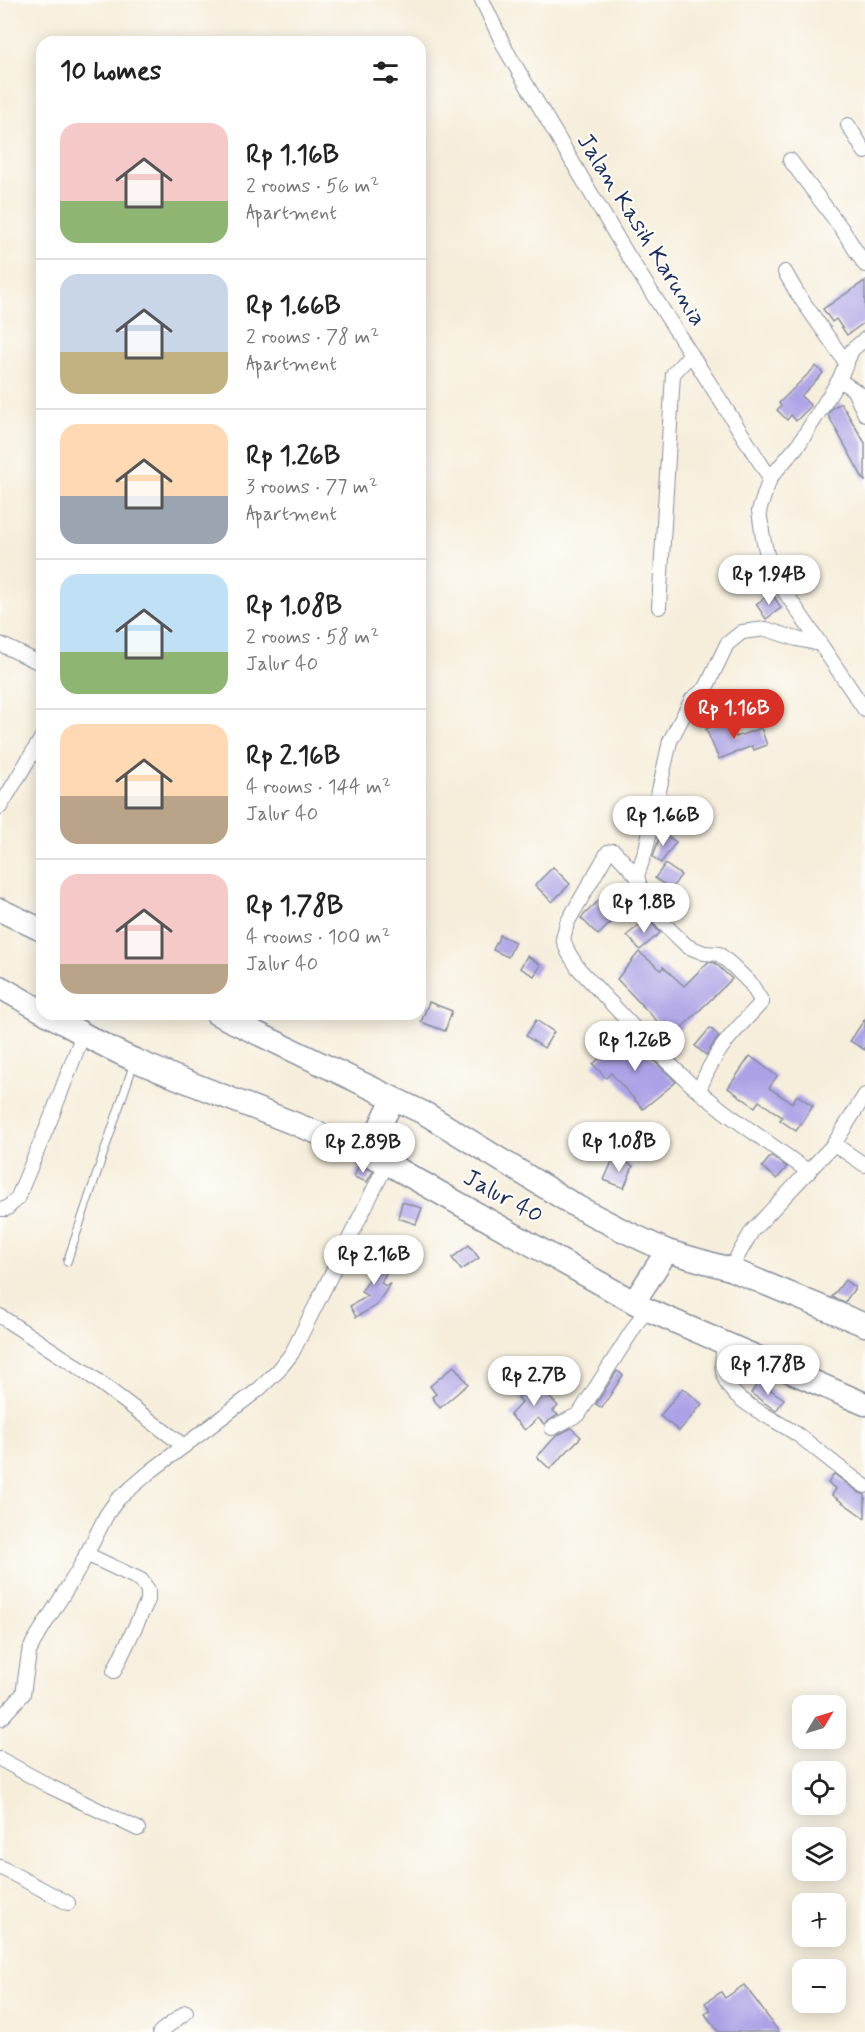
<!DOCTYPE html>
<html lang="en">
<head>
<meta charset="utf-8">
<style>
  body { margin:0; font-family:Mynerve,sans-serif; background:#f6f6f6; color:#222; height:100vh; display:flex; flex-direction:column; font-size:22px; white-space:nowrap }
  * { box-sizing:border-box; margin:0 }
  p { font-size:20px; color:#767676 }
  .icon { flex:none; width:33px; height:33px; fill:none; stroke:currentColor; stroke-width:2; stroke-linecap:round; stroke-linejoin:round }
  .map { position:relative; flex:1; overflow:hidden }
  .panel { position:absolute; left:36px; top:36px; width:390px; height:984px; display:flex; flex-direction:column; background:#fff; border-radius:18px; box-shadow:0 3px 15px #0003 }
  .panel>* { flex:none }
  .needle { width:39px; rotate:52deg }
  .buttons { position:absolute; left:792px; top:1695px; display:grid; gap:12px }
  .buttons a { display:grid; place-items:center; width:54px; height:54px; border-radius:12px; background:#fff; box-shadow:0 3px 15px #0003; font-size:30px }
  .price { position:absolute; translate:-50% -51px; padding:0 14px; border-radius:21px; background:#fff; color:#222; font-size:20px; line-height:39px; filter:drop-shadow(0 2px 3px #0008) }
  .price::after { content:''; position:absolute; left:50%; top:36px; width:18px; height:14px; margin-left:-9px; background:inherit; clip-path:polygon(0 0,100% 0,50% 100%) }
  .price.on { background:#d93025; color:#fff }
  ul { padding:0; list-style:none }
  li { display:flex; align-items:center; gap:18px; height:150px; padding:0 24px }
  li+li { border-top:2px solid #e0e0e0 }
  li span { display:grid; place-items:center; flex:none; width:168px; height:120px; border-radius:18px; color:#555 }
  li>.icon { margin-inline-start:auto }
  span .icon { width:72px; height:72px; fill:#fffc; stroke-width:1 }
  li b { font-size:26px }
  h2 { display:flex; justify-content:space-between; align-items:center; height:72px; padding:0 24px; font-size:26px }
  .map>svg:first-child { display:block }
  .building { fill:#aca1e6 }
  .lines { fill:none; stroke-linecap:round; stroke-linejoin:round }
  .service-casing { stroke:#888e9c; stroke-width:9 }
  .minor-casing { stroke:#888e9c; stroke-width:16 }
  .trunk-casing { stroke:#888e9c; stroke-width:25 }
  .service { stroke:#fff; stroke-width:7 }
  .minor { stroke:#fff; stroke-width:14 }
  .trunk { stroke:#fff; stroke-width:22 }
  .labels { text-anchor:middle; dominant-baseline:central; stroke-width:4.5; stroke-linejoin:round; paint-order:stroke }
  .street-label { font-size:24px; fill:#1b2f5e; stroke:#fdfcf7 }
</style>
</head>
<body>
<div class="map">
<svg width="865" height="2032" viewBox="0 0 865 2032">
  <rect width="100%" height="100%" fill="#fdfcf7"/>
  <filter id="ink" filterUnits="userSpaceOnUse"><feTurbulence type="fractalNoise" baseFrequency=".0167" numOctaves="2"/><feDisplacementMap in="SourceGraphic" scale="12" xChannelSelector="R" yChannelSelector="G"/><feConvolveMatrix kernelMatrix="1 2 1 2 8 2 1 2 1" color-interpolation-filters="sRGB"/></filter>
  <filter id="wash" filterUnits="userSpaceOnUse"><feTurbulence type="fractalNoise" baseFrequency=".008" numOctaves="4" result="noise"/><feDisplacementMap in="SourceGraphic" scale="24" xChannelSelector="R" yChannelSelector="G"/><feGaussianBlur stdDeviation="1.35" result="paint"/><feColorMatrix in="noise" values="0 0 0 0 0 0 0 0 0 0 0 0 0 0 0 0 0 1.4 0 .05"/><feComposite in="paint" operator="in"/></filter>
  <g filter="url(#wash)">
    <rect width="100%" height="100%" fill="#f6eedb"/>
    <g id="blocks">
      <g class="building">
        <polygon points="865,281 865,322 847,335 836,319 832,322 823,309"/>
        <polygon points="816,366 823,373 801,396 811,406 796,421 791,415 787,420 777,410 781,406 779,403"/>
        <polygon points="841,403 865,443 865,482 828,415 832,408"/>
        <polygon points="772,593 781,608 766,619 756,604"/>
        <polygon points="729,720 736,737 761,728 767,745 754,750 752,746 719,759 706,729"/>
        <polygon points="661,832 676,842 661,863 653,857"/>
        <polygon points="665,864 681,875 671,889 655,878"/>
        <polygon points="553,867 570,884 552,902 535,885"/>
        <polygon points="601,898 618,916 598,935 581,918"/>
        <polygon points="648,918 660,933 640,950 627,935"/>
        <polygon points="500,935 515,942 508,957 493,950"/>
        <polygon points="639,952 661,970 663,967 684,986 708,962 715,963 732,979 672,1037 617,979"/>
        <polygon points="527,956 541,965 534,976 520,968"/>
        <polygon points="429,1002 452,1011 445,1031 421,1022"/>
        <polygon points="865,1019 865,1050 850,1041"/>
        <polygon points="536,1020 554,1032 544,1048 526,1036"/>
        <polygon points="710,1028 719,1036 706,1055 695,1046"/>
        <polygon points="627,1035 641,1051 643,1050 676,1082 643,1109 611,1073 606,1078 593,1064"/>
        <polygon points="750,1056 777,1076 769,1088 792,1103 797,1095 813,1106 796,1131 780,1120 782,1117 759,1101 755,1107 728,1088"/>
        <polygon points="771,1156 787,1167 777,1179 762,1167"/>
        <polygon points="614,1157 633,1166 624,1188 604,1180"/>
        <polygon points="359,1165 373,1171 367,1182 354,1177"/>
        <polygon points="402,1202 422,1208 416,1224 398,1218"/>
        <polygon points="469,1245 479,1258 461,1270 452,1258"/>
        <polygon points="390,1250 396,1253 381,1283 386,1286 390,1284 376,1306 356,1317 350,1306 368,1296 361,1292 373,1274 368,1271 375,1259 381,1262"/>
        <polygon points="845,1280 855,1288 845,1302 832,1297"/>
        <polygon points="454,1366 468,1384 440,1408 432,1397 436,1394 430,1386"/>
        <polygon points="617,1371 623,1375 602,1408 596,1404"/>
        <polygon points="534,1382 558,1406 553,1411 558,1415 544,1424 538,1418 525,1430 510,1415 522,1402 518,1398"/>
        <polygon points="759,1382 784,1399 776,1411 751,1393"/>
        <polygon points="683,1388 702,1404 679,1431 660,1416"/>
        <polygon points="571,1428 581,1437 550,1469 537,1457 556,1436"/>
        <polygon points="834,1474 860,1493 865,1495 865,1518 832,1495 836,1489 828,1483"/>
        <polygon points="744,1985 760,2006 779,2032 719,2032 705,2014 710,2010 705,2003 721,1992 725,1998"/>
      </g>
    </g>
  </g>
  <g filter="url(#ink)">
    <use href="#blocks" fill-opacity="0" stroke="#888e9c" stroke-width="1.5"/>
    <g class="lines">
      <defs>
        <polyline id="service" points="67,1262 134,1063"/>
        <g id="minor">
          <polyline points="482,0 506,50 627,254 770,478"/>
          <polyline points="848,125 865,152"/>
          <polyline points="790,160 842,229 865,265"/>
          <polyline points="785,272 797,293 847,364"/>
          <polyline points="865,339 852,350 839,380 799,444 770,478 759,511 763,538 769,563 781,586 865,710"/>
          <polyline points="839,380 865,397"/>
          <polyline points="854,391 865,414"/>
          <polyline points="659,607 673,374 691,354"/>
          <polyline points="0,644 42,664"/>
          <polyline points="0,807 42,737"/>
          <polyline points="637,876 614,851 608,852 567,923 563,939 568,952 578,968 655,1050 695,1088 725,1112 809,1172"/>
          <path d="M 699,1091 C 714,1050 733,1033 762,1002 L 751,984 L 733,966 L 719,954 L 704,953 L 687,946 L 663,923 L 643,897 L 637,876 L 646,849 L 670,741 L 692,699 L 706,688 L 727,644 L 742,632 L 766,629 L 797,639 L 820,644"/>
          <polyline points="834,1144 865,1165"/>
          <polyline points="0,1209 6,1209 17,1199 51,1118 83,1034"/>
          <polyline points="730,1269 752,1231 834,1144 865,1095"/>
          <polyline points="0,1316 87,1373 184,1446"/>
          <path d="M 724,1342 C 722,1358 720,1373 729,1387 C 741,1405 780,1422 798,1435 C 821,1452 842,1471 865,1486"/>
          <polyline points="552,1428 579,1414 646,1309"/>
          <polyline points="86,1554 141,1580 148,1590 148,1600 114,1671"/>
          <polyline points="0,1719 23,1694 29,1653 33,1643 79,1569 107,1514 117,1500 151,1471 258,1390 278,1371 292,1353 387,1163"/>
          <polyline points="0,1759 51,1787 138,1829"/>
          <polyline points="0,1867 68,1903"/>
          <polyline points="160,2032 186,2012"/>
        </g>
        <g id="trunk">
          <polyline points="0,910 42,930"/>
          <polyline points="0,987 42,1011"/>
          <path d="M 47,1014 C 77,1030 106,1048 137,1061 C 219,1097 305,1124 387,1163 L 646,1309 L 865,1404"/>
          <polyline points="217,1014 426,1114 576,1206 620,1229 667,1251 730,1269 865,1325"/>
          <polyline points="367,1153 393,1099"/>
          <polyline points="634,1302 667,1251"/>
        </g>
      </defs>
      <use href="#service" class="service-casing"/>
      <use href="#minor" class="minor-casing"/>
      <use href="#trunk" class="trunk-casing"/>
      <use href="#service" class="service"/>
      <use href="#minor" class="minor"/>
      <use href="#trunk" class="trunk"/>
    </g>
  </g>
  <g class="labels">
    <g class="street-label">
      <text transform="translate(641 230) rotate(58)">Jalan Kasih Karunia</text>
      <text transform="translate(503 1197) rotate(29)">Jalur 40</text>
    </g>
  </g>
</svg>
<div class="buttons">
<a><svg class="needle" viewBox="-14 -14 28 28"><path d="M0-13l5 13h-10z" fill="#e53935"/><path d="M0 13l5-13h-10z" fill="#767676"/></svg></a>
<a><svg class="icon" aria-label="locate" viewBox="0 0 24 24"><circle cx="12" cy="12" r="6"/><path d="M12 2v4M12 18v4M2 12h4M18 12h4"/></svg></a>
<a><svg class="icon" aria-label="layers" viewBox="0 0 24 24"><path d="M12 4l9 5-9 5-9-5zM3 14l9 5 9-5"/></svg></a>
<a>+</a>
<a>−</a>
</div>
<b class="price" style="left:769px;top:606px">Rp 1.94B</b>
<b class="price on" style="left:734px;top:740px">Rp 1.16B</b>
<b class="price" style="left:663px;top:847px">Rp 1.66B</b>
<b class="price" style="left:644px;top:934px">Rp 1.8B</b>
<b class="price" style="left:635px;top:1072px">Rp 1.26B</b>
<b class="price" style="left:619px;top:1173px">Rp 1.08B</b>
<b class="price" style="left:363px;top:1174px">Rp 2.89B</b>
<b class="price" style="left:374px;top:1286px">Rp 2.16B</b>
<b class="price" style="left:768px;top:1396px">Rp 1.78B</b>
<b class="price" style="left:534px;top:1407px">Rp 2.7B</b>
<section class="panel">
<h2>10 homes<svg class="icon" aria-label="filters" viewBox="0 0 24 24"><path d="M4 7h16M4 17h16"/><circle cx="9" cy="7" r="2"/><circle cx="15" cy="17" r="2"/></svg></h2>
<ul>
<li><span style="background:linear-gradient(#f6c9c9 65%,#8fb573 0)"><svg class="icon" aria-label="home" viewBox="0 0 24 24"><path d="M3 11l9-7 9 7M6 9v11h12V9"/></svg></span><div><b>Rp 1.16B</b><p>2 rooms · 56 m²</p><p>Apartment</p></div></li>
<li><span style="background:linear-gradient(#c9d6e8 65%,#c2b280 0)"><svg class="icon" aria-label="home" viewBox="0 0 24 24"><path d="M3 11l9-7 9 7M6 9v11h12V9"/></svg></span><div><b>Rp 1.66B</b><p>2 rooms · 78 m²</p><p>Apartment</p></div></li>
<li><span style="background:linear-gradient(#ffd9b3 60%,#9aa5b1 0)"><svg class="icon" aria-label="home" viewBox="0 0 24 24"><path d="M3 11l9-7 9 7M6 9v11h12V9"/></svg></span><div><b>Rp 1.26B</b><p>3 rooms · 77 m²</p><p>Apartment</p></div></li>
<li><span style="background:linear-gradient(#bfe0f5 65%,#8fb573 0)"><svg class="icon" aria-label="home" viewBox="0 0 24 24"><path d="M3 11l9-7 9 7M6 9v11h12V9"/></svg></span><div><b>Rp 1.08B</b><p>2 rooms · 58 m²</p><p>Jalur 40</p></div></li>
<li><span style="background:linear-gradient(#ffd9b3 60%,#b9a48a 0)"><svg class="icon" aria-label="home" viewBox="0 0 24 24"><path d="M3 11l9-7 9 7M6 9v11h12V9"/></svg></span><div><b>Rp 2.16B</b><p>4 rooms · 144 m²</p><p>Jalur 40</p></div></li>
<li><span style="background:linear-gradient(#f6c9c9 75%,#b9a48a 0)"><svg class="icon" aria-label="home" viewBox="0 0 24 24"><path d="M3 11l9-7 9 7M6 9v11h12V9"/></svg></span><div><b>Rp 1.78B</b><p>4 rooms · 100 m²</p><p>Jalur 40</p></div></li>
</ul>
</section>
</div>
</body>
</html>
